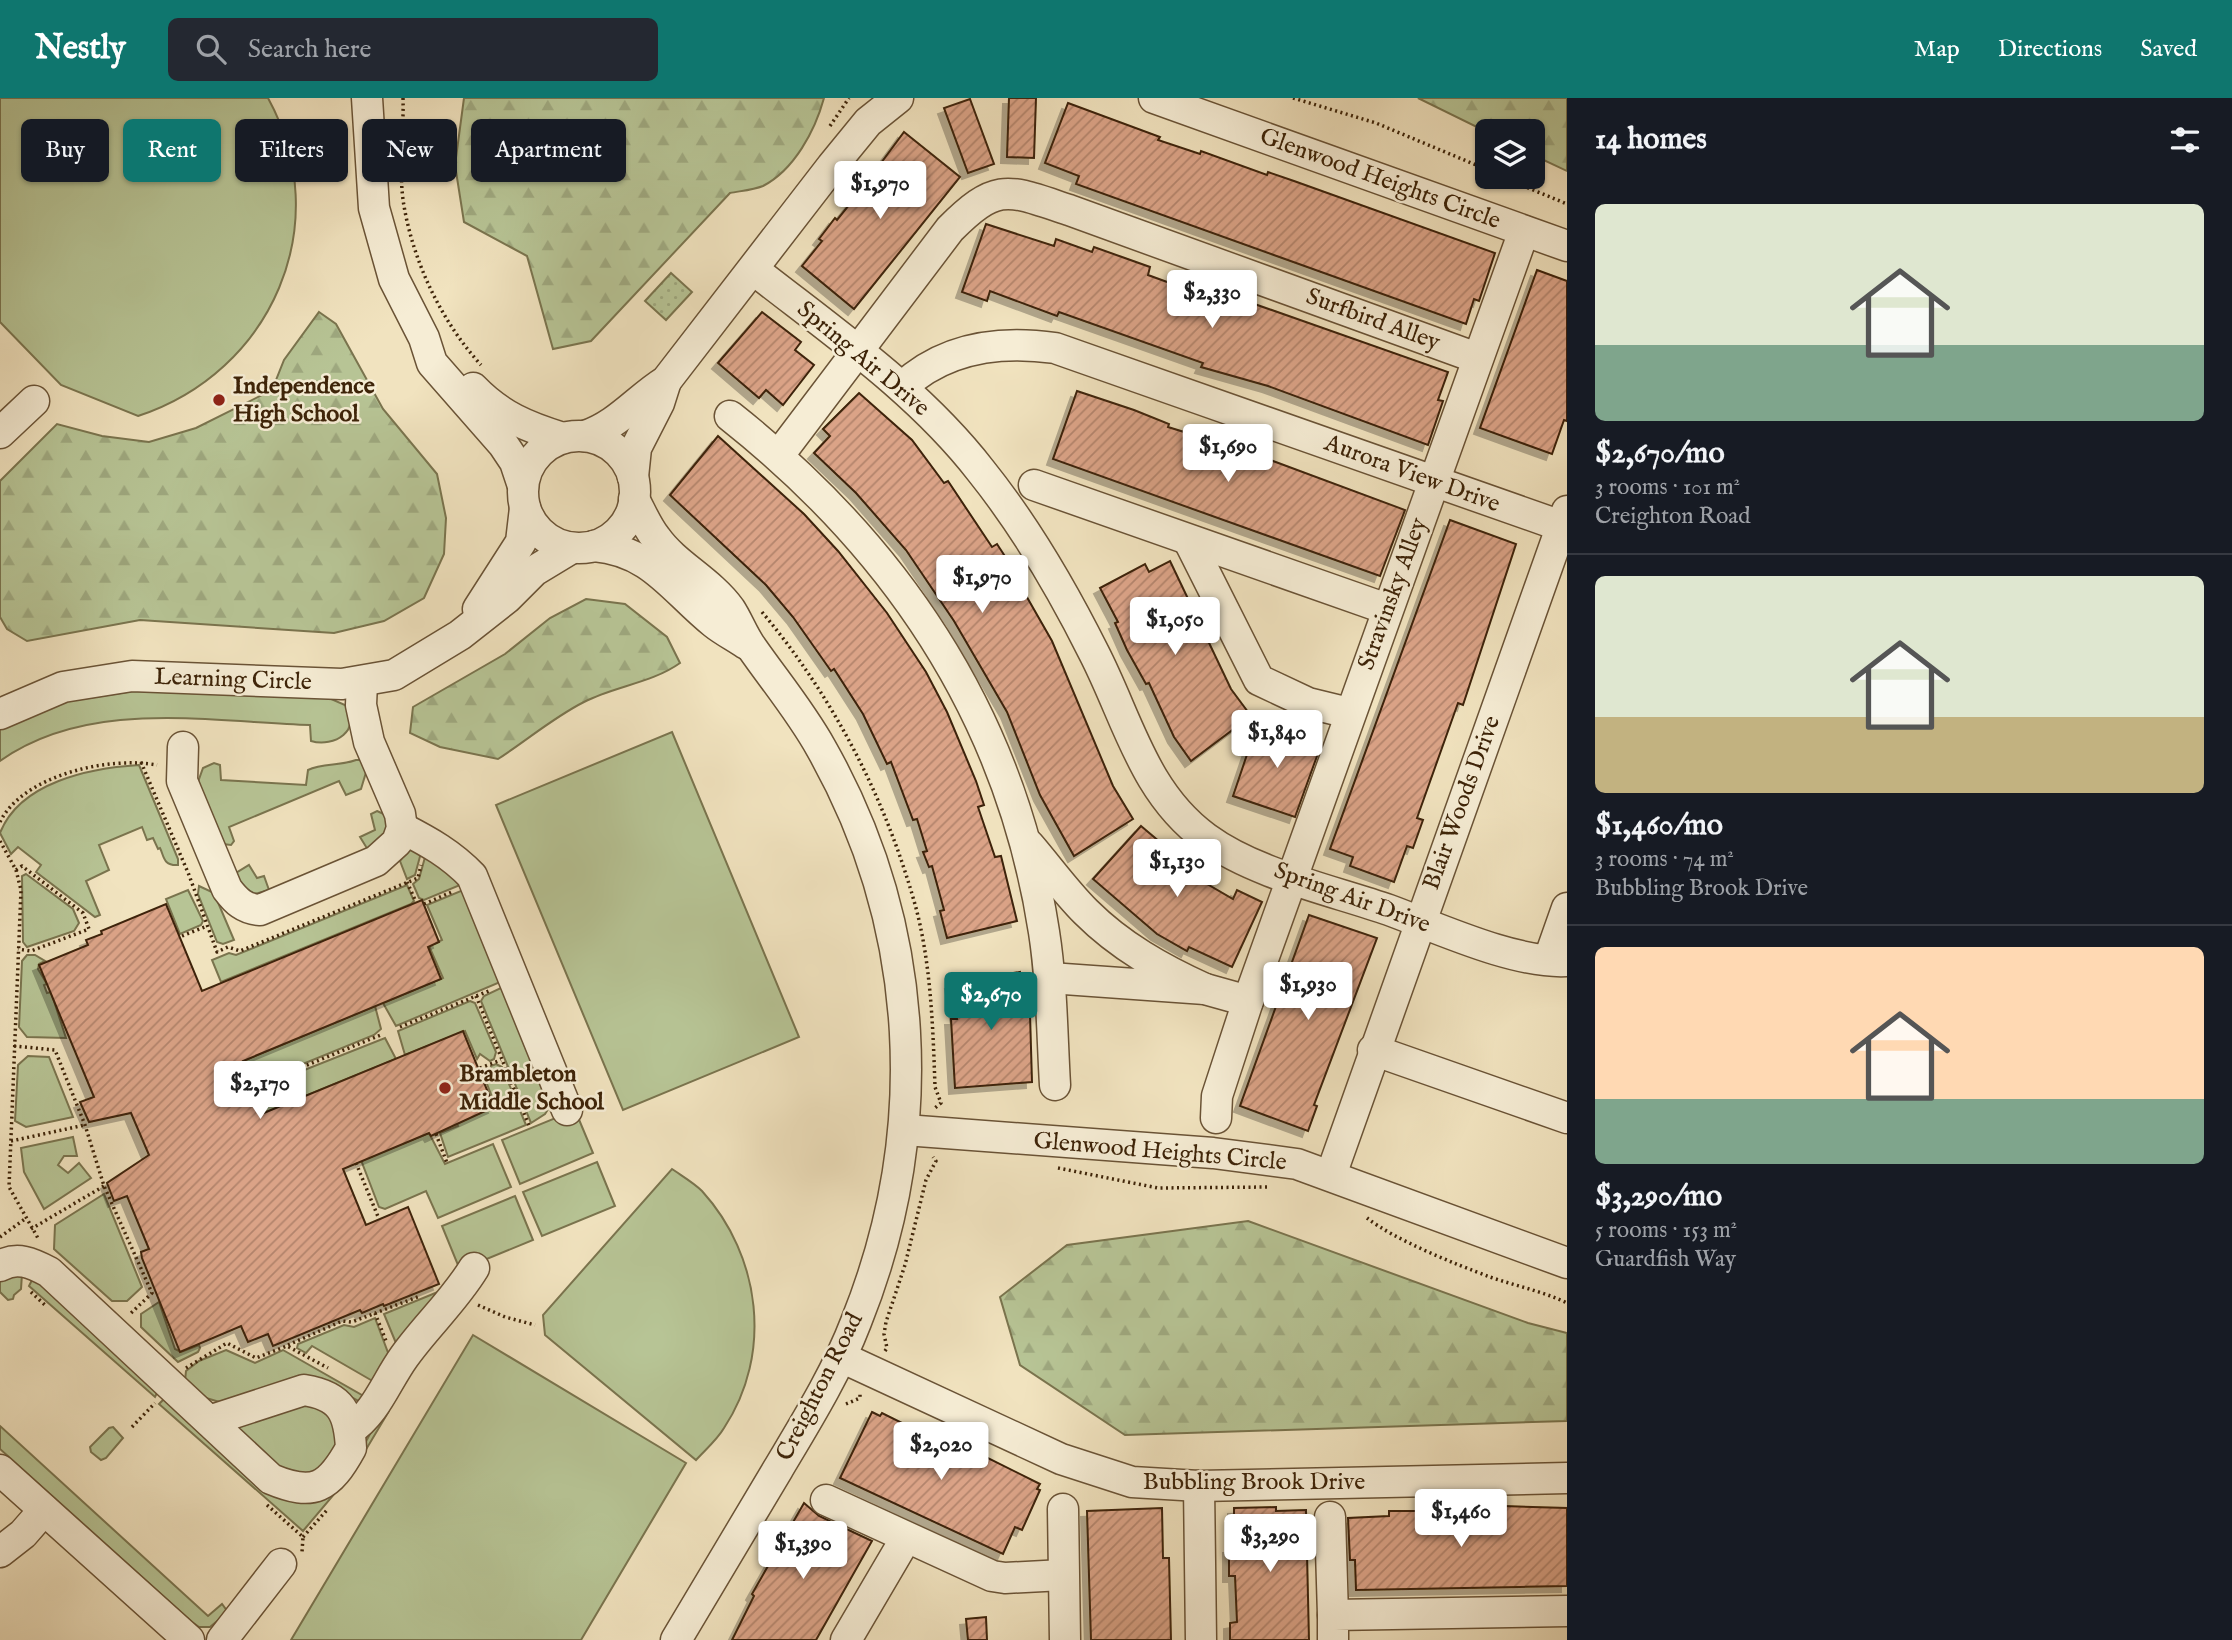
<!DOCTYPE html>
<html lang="en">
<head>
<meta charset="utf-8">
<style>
  body { margin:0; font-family:"IM FELL English",serif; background:#242831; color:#f1f3f6; height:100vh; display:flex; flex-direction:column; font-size:26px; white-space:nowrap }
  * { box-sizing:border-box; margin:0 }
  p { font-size:23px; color:#9ea1a6 }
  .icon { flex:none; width:38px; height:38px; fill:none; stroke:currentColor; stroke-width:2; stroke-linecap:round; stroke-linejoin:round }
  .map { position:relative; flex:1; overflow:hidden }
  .side { display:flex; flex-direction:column; background:#171b24; width:665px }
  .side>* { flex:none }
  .guide { position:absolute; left:21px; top:21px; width:665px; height:63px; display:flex; gap:14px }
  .buttons { position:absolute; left:1475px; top:21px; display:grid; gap:14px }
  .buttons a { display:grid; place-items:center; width:70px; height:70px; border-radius:10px; background:#171b24; box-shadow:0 2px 5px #0004; font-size:35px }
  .price { position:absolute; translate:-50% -60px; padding:0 16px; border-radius:7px; background:#fff; color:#222; font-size:23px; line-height:46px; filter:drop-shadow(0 2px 4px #0008) }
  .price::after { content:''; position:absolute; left:50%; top:42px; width:21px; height:16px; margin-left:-10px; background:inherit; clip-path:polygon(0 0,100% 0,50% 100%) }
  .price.on { background:#0f766e; color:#fff }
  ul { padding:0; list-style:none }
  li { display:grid; align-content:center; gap:14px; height:371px; padding:0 28px }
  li+li { border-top:2px solid #363941 }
  li span { display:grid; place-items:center; height:217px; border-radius:10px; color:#555 }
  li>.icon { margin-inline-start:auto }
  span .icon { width:126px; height:126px; fill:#fffc; stroke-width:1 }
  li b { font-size:30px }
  h2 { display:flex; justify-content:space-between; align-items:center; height:84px; padding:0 28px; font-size:30px }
  .chip { padding:0 24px; border-radius:10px; background:#171b24; box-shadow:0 2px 5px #0004; font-size:24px; line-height:63px }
  .chip.on { background:#0f766e; color:#fff }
  header { display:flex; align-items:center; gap:42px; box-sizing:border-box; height:98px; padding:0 35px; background:#0f766e; color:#fff }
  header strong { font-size:33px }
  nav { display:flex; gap:38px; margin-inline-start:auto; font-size:24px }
  .search { width:490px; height:63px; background:#242831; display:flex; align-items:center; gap:18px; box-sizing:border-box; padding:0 24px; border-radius:10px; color:#9ea1a6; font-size:26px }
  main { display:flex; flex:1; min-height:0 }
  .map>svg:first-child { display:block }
  .green { fill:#b7c495; stroke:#7a744e; stroke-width:2 }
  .forest { fill:url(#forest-firs); stroke:#7a744e; stroke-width:2 }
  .park { fill:url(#park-dots); stroke:#7a744e; stroke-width:2 }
  .building { fill:url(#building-hatch); stroke:#3d2308; stroke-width:2; filter:url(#shadow) }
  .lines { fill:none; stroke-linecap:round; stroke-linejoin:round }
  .minor-casing { stroke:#6a5336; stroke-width:33 }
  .path { stroke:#3d2308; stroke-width:3.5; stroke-dasharray:2 3.5; stroke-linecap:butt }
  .minor { stroke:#f6edd5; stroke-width:30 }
  .poi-dot { fill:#8f2418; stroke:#f6edd5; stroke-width:2.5 }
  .labels { text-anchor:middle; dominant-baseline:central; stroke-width:5; stroke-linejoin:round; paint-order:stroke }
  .street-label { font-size:24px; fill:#3d2308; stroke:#f6edd5 }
  .poi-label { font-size:24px; font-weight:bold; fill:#3d2308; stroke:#f6edd5; text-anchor:start }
</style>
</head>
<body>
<header>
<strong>Nestly</strong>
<div class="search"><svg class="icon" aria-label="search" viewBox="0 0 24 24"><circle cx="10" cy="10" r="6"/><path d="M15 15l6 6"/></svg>Search here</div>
<nav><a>Map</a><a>Directions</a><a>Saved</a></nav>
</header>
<main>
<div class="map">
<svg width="1567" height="1542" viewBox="0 0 1567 1542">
  <defs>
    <pattern id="forest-firs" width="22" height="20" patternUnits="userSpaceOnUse" patternTransform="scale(1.75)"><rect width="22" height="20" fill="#b7c495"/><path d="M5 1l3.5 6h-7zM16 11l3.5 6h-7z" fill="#9ea87f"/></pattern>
    <pattern id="park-dots" width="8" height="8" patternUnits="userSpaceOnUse" patternTransform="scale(1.75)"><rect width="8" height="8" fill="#b7c495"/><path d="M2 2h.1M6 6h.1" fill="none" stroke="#9ea87f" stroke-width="1.8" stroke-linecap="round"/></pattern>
    <pattern id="building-hatch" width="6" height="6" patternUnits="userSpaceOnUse" patternTransform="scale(1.75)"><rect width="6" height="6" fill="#dba387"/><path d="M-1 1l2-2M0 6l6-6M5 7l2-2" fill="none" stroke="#b3846c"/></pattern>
    <filter id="shadow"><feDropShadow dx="-6" dy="6" stdDeviation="0" flood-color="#0004"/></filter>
  </defs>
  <rect width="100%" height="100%" fill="#f1e3bf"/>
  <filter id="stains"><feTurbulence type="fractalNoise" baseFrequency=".00286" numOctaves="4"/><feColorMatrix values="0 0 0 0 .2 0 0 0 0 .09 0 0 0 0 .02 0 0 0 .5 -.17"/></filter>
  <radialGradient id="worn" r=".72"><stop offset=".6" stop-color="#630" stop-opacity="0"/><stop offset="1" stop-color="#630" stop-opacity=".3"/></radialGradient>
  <g class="green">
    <path d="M 0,0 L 268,0 C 337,126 272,274 138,318 L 61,287 L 0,224 Z"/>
    <path d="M 134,593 L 329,600 L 345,607 C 363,632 334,650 311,643 L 310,627 C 209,624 89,600 0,663 L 0,630 L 62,604 Z"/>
    <polygon points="672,634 799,939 623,1012 496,707"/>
    <path d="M 356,662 L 363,662 L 367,671 L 361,691 L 346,697 L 339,683 L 229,729 L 234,743 L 231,747 L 223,746 L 198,684 L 203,670 L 214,665 L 220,667 L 221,682 L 306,687 L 308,672 C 322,665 340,668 356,662 Z"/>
    <path d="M 139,667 L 178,761 L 178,767 C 163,768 164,758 160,750 L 158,751 L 153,740 L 147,742 L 142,729 L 99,747 L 109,772 L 86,783 L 100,817 L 95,819 L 36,774 L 41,767 L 18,749 L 11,756 L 0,735 C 20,684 90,670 139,667 Z"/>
    <polygon points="377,713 386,717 389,731 368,752 360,739 375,732 371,716"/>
    <polygon points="409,750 422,751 415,777 407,781 400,763"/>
    <polygon points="427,752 465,785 424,802 419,800 413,786 419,781"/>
    <polygon points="249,767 257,780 264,778 269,792 255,796 242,788 236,775"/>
    <polygon points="26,776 73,811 79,825 74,833 27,849 23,844 22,778"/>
    <polygon points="407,787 414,803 411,806 221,884 212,862 229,855 236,857"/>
    <polygon points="199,788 214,795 234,842 223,846 217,844 198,796"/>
    <polygon points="468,790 505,882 396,928 383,905 443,880 429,848 442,842 427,807"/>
    <polygon points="188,792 203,823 201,827 180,836 166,801"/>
    <polygon points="27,857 35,857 45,863 39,866 38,871 47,886 44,887 47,895 51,894 66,940 27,939 19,929 22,863"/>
    <polygon points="507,887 552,1005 545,1016 531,1025 481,903 484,898"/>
    <polygon points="470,903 475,905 496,954 494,961 490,963 480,956 477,961 465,933 405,957 398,933"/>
    <polygon points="375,908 381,931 374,937 271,979 257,968 249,977 243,963"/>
    <polygon points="385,940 396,961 266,1014 259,1001 271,1003 274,984"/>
    <polygon points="28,958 49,959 73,1019 26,1029 15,1023 18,967"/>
    <polygon points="496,966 502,969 526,1027 448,1059 440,1035 458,1028 456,1024 495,1007 484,978 490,980 491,968"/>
    <polygon points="575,1012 593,1055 520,1086 502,1042"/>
    <polygon points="429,1035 445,1066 493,1046 511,1089 438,1120 426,1093 385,1111 379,1109 361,1062"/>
    <polygon points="73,1039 77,1058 64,1058 58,1067 68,1075 79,1065 91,1080 44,1111 24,1074 21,1050"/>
    <polygon points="597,1064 615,1108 542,1138 523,1094"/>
    <path d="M 672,1071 C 682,1078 694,1085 702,1093 C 761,1158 773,1256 724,1330 C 717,1342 705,1352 696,1362 L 545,1237 L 543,1217 Z"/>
    <polygon points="104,1096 142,1189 127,1203 112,1203 54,1151 55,1127"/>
    <polygon points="515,1098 533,1142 460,1172 442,1128"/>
    <polygon points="22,1176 21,1191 14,1197 13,1201 8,1202 0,1194 0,1180"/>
    <polygon points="33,1180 159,1291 155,1299 29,1188"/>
    <polygon points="450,1189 398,1250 384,1216"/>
    <polygon points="159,1204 175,1251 181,1254 199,1247 200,1250 198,1254 178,1264 141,1229 141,1216"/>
    <polygon points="375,1220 390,1260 376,1285 312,1248 306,1255 297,1250 298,1246 344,1227 354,1229"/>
    <polygon points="473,1237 686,1365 581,1542 291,1542"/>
    <polygon points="226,1252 255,1265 283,1252 367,1300 362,1305 329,1287 223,1305 206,1300 185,1283 186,1273 199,1263"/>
    <polygon points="167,1298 263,1388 354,1366 386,1306 389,1313 352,1375 303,1433 159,1306"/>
    <polygon points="296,1304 328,1312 340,1339 327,1370 292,1381 228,1327"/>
    <polygon points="0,1328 208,1518 222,1506 228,1514 210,1529 199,1529 192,1524 0,1351"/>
    <polygon points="113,1329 123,1340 106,1360 101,1362 91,1354 90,1349 109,1330"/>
  </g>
  <g class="forest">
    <path d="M 464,0 L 824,0 C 815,33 794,72 763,88 C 753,92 740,93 730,95 L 591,243 L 553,251 L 527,158 L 464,124 L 455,67 Z"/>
    <polygon points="1418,0 1567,0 1567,73 1533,57 1533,33 1487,34"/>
    <polygon points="319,214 336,226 383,311 437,376 446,420 444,456 424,500 384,523 334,535 140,522 27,543 7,531 0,519 0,383 57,326 102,338 149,344 196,330 272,292 284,262"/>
    <path d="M 586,501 L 625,506 L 667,539 L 680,565 C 652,585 615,588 584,604 C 554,619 526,643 498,661 L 440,649 L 410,635 L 413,609 L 505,556 L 550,520 Z"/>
    <polygon points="1248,1123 1528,1225 1567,1235 1567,1323 1125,1337 1020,1267 1000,1199 1067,1147"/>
  </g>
  <polygon class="park" points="671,175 692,194 666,222 645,203"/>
  <g class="building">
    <polygon points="1009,0 1036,0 1034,60 1007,59"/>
    <polygon points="970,1 994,66 968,75 944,10"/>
    <polygon points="1068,5 1160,39 1158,42 1200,56 1201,53 1267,77 1268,74 1294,83 1495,155 1479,203 1474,201 1466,226 1076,86 1079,78 1045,65"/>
    <polygon points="904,34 960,79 854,211 802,168 822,143 819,141 835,120 837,122 858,96"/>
    <polygon points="986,126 1054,148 1056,141 1092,154 1094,149 1150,169 1148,177 1189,192 1192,184 1448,274 1438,302 1443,303 1428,347 1268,288 1201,269 1203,265 1059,214 1057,218 990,193 987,203 962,194"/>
    <polygon points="1537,172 1567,183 1567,323 1564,322 1552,356 1480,330"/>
    <polygon points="762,214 801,244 795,252 814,267 783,307 766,292 759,300 718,265"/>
    <polygon points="1077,293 1134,312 1169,326 1168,329 1246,353 1405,412 1380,478 1053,361"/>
    <polygon points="859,295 912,342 944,385 948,383 992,449 997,446 1014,472 1012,473 1052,543 1113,688 1133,721 1074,758 1040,697 1007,614 954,523 906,452 856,395 814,355 830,338 823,331"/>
    <polygon points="718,338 804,416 838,453 887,515 926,574 947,614 976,683 984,707 978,709 995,759 1001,758 1017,823 947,840 940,813 944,812 932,768 929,769 923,754 927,753 917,721 913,722 891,664 887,666 863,616 834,571 831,573 793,519 766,487 670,397"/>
    <polygon points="1450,422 1516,446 1463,607 1458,605 1417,720 1423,722 1413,750 1407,748 1394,784 1350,768 1353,759 1330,751"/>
    <polygon points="1170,463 1231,591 1251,618 1191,663 1174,639 1149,585 1146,586 1127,552 1115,525 1118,524 1100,490 1145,466 1149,474"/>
    <polygon points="1258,624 1321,647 1295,719 1233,698"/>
    <polygon points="1141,728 1193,772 1190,776 1233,801 1237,792 1262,804 1232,869 1189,849 1187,853 1157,836 1093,781"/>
    <polygon points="422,802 439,844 428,849 441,881 243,963 264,1015 463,933 494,1009 431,1038 429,1035 343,1071 366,1127 408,1109 439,1186 384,1208 383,1206 362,1215 360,1212 273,1248 268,1236 248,1244 241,1228 180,1254 142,1160 141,1154 149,1151 127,1098 114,1103 107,1085 149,1057 131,1015 89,1024 80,1004 94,999 39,867 88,847 86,842 102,836 101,833 166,806 202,893"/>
    <polygon points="1309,817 1377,840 1314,1007 1317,1008 1308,1033 1240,1008"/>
    <polygon points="1020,874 1027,916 1030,916 1032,984 955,990 951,921 957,921 951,885"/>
    <polygon points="872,1314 880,1318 882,1315 910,1329 912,1326 937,1337 934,1343 978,1365 982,1357 1040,1386 1037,1391 1040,1392 1022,1432 1015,1429 1003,1456 840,1380"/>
    <polygon points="804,1405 819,1418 872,1443 816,1542 732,1542 754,1498 752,1496"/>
    <polygon points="1504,1408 1567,1410 1567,1488 1356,1492 1355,1462 1350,1462 1348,1420 1389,1418 1389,1413 1504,1413"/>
    <polygon points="1276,1409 1276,1413 1306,1412 1309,1542 1230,1542 1230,1525 1237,1524 1235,1478 1229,1478 1229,1449 1233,1449 1231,1419 1234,1419 1234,1410"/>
    <polygon points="1162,1410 1163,1460 1169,1460 1171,1542 1091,1542 1087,1413"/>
    <polygon points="986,1519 987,1542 968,1542 966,1521"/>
  </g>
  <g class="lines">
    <defs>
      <g id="minor">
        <polyline points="367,0 374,110 394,181 424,240 432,265 503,346 515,364 523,388"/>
        <polyline points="1154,0 1567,148"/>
        <path d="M 754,172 C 833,234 919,293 981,373 C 1026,429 1062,491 1094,555 C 1128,621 1143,694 1206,740 C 1255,776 1331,792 1389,812 C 1438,830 1515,866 1567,863"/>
        <path d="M 902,289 C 945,249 999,242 1055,250 L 1567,430"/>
        <path d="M 473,290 C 500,318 527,329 563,340"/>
        <path d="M 730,318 C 898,451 1011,619 1044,834 C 1052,885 1052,936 1055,987"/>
        <polyline points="0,335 34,303"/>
        <path d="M 585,338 C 618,327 637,301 666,283 L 832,68 L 868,24 L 898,0"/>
        <circle cx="579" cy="394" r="56"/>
        <path d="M 779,357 L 950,131 C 998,83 1008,92 1069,112 L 1477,260"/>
        <polyline points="633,379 636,350 659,305 666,283"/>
        <polyline points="1034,387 1387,511"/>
        <path d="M 634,401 C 641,414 647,429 656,440 C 675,467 710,483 730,511 C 738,523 743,538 752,550 C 775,583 801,614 821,650 C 922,828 932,1035 856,1224 C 836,1276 806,1324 778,1371 C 744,1428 710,1485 676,1542"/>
        <polyline points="1189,443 1259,582 1308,605 1349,615"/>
        <path d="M 594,448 C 652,453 673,492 714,525 C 724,533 736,539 746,546"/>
        <polyline points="478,511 521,444 525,410"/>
        <polyline points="0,616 63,589 132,578 342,586 394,577 460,537 507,500 534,473 572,450"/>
        <path d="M 183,649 L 182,683 L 227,791 C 236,803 244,811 260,812 L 376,763 L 397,744 L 402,730 L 400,716 L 369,644 L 361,607 L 362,584"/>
        <path d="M 402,730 C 429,744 451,756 472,778 L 567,1012"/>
        <path d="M 1029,747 C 1048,769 1065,793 1086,814 C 1120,848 1161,871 1205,891"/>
        <polyline points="1549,861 1567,810"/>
        <polyline points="1050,880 1205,891 1248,903"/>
        <polyline points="1373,952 1567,1020"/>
        <polyline points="1216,1020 1217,998 1248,903 1524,133"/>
        <polyline points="905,1032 1213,1055 1297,1066 1567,1165"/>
        <polyline points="1331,1077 1567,413"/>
        <path d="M 0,1168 C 17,1158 32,1165 49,1174 L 271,1381 C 314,1399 329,1390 351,1350 C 349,1315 342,1298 304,1292 L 209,1323"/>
        <polyline points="841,1259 1061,1361 1132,1384 1199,1388 1567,1380"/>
        <path d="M 350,1332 C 376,1315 386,1284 404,1259 C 426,1228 454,1203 474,1170"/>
        <polyline points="0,1372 189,1542"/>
        <polyline points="1199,1388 1201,1542"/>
        <polyline points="826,1402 992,1478 1005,1480 1063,1477"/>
        <polyline points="1063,1411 1065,1542"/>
        <polyline points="1330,1419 1333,1517"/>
        <polyline points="0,1454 23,1436 44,1412"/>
        <polyline points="222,1542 281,1466"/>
        <polyline points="846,1542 906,1440"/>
        <polyline points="1333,1542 1333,1517 1567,1513"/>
      </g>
    </defs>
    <use href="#minor" class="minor-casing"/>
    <g class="path">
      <path d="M 403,0 C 404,35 398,74 404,108 C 414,166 442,224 481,267"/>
      <polyline points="1293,0 1376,25 1488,72"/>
      <polyline points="830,28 849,0"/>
      <polyline points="1502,79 1567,106"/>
      <path d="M 762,514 C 834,600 886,701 916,810 C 931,867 933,930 935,989 L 941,1005 L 935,1010"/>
      <polyline points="141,664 189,777 217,854 228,849 240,853 418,780 421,767"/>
      <path d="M 0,724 C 23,677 109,658 157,667"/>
      <polyline points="0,743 16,772 21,792 9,1089 39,1142"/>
      <polyline points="16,772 22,768 83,815 89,831 31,853 18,851"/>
      <polyline points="407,784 416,804"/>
      <polyline points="424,806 454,793"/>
      <polyline points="182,838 207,828"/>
      <polyline points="476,898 530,1030"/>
      <polyline points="400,929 491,892"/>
      <polyline points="14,948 55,952 85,1027 104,1088 152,1195 129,1217"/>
      <polyline points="480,970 501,962"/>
      <polyline points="261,986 383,936"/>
      <polyline points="436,1036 447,1065"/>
      <polyline points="11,1043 85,1027"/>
      <polyline points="356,1065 379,1121"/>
      <polyline points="1058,1070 1158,1090 1269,1089"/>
      <path d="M 1367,1120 C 1395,1142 1455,1166 1490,1179 C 1516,1188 1542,1193 1567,1205"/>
      <polyline points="31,1131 104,1088"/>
      <polyline points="0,1139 25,1121"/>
      <polyline points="31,1194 46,1208"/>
      <polyline points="478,1207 505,1219 535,1227"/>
      <polyline points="375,1215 386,1243"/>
      <polyline points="288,1247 342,1223 352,1224 420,1198"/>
      <polyline points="885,1253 887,1250 884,1236 886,1224 905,1167 926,1082 936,1063 933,1059"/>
      <polyline points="186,1270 227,1245 256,1260 287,1248 328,1270"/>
      <polyline points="846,1306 860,1300 860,1295"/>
      <polyline points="132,1329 155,1305"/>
      <polyline points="267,1407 303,1439 302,1454"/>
      <polyline points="303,1439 327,1412"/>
    </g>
    <use href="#minor" class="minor"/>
  </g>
  <g class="poi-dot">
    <circle cx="219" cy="302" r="7"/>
    <circle cx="445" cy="990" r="7"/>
  </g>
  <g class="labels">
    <g class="street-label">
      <text transform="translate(1380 81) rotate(20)">Glenwood Heights Circle</text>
      <text transform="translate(1373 222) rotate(20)">Surfbird Alley</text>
      <text transform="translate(863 261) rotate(40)">Spring Air Drive</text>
      <text transform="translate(1412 376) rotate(20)">Aurora View Drive</text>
      <text transform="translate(1393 496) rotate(-70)">Stravinsky Alley</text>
      <text transform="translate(233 582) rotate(2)">Learning Circle</text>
      <text transform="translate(1462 705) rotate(-70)">Blair Woods Drive</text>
      <text transform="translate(1352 800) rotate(20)">Spring Air Drive</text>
      <text transform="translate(1160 1054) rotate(5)">Glenwood Heights Circle</text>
      <text transform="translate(820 1289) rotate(-63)">Creighton Road</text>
      <text x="1254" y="1384">Bubbling Brook Drive</text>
    </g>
    <g class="poi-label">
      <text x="233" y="288">Independence<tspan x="233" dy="28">High School</tspan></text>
      <text x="459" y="976">Brambleton<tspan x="459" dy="28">Middle School</tspan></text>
    </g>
  </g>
  <rect width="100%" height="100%" filter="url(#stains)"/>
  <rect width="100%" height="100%" fill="url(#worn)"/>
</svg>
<div class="buttons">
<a><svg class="icon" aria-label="layers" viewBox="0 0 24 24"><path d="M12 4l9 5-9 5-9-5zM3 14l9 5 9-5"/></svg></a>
</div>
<b class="price" style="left:880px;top:123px">$1,970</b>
<b class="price" style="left:1212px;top:232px">$2,330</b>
<b class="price" style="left:1228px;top:386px">$1,690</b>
<b class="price" style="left:982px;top:517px">$1,970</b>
<b class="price" style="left:1175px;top:559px">$1,050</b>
<b class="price" style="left:1277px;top:672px">$1,840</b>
<b class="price" style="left:1177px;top:801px">$1,130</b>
<b class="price" style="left:1308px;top:924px">$1,930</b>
<b class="price on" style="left:991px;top:934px">$2,670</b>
<b class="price" style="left:260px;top:1023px">$2,170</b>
<b class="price" style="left:941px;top:1384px">$2,020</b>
<b class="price" style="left:1461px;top:1451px">$1,460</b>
<b class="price" style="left:1270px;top:1476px">$3,290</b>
<b class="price" style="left:803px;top:1483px">$1,390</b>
<div class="guide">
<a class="chip">Buy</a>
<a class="chip on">Rent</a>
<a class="chip">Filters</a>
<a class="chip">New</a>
<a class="chip">Apartment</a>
</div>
</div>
<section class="side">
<h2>14 homes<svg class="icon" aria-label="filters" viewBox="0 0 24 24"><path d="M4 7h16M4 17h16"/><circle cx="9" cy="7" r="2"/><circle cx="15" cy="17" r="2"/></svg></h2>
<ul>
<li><span style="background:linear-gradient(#dfe7d0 65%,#7fa58c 0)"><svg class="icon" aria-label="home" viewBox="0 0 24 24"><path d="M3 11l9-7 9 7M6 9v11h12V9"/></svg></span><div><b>$2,670/mo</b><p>3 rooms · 101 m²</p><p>Creighton Road</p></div></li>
<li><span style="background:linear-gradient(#dfe7d0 65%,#c2b280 0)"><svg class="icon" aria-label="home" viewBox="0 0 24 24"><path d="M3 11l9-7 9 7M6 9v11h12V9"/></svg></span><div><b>$1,460/mo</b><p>3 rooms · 74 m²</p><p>Bubbling Brook Drive</p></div></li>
<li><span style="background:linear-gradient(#ffd9b3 70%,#7fa58c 0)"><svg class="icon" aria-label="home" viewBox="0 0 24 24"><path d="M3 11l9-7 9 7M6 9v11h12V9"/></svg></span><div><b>$3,290/mo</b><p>5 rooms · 153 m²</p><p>Guardfish Way</p></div></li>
</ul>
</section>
</main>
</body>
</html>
